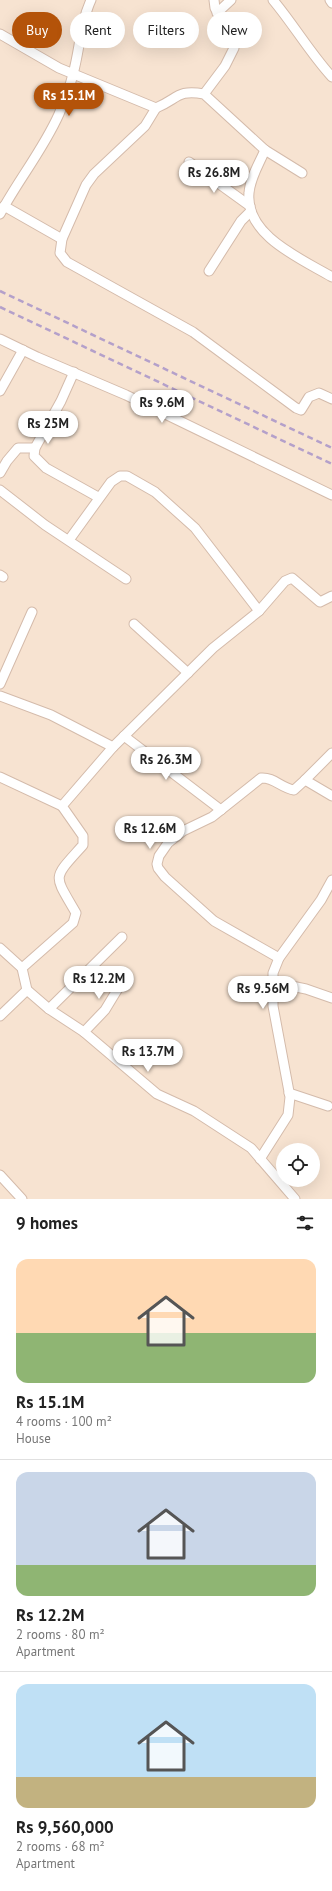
<!DOCTYPE html>
<html lang="en">
<head>
<meta charset="utf-8">
<style>
  body { margin:0; font-family:"PT Sans",sans-serif; background:#f6f6f6; color:#222; height:100vh; display:flex; flex-direction:column; font-size:15px; white-space:nowrap }
  * { box-sizing:border-box; margin:0 }
  p { font-size:13px; color:#767676 }
  .icon { flex:none; width:22px; height:22px; fill:none; stroke:currentColor; stroke-width:2; stroke-linecap:round; stroke-linejoin:round }
  .map { position:relative; height:1199px; overflow:hidden }
  .drawer { display:flex; flex-direction:column; background:#fff; flex:1 }
  .drawer>* { flex:none }
  .top-card { position:absolute; left:12px; top:12px; width:308px; height:36px; display:flex; gap:8px }
  .buttons { position:absolute; left:276px; top:1143px; display:grid; gap:8px }
  .buttons a { display:grid; place-items:center; width:44px; height:44px; border-radius:50%; background:#fff; box-shadow:0 4px 16px #0002; font-size:20px }
  .price { position:absolute; translate:-50% -34px; padding:0 9px; border-radius:14px; background:#fff; color:#222; font-size:13px; line-height:26px; filter:drop-shadow(0 1px 2px #0008) }
  .price::after { content:''; position:absolute; left:50%; top:24px; width:12px; height:9px; margin-left:-6px; background:inherit; clip-path:polygon(0 0,100% 0,50% 100%) }
  .price.on { background:#b45309; color:#fff }
  ul { padding:0; list-style:none }
  li { display:grid; align-content:center; gap:8px; height:212px; padding:0 16px }
  li+li { border-top:1px solid #e0e0e0 }
  li span { display:grid; place-items:center; height:124px; border-radius:12px; color:#555 }
  li>.icon { margin-inline-start:auto }
  span .icon { width:72px; height:72px; fill:#fffc; stroke-width:1 }
  li b { font-size:17px }
  h2 { display:flex; justify-content:space-between; align-items:center; height:48px; padding:0 16px; font-size:17px }
  .tag { padding:0 14px; border-radius:18px; background:#fff; box-shadow:0 4px 16px #0002; font-size:14px; line-height:36px }
  .tag.on { background:#b45309; color:#fff }
  .map>svg:first-child { display:block }
  .residential { fill:#f7e3d1; fill-rule:evenodd }
  .lines { fill:none; stroke-linecap:round; stroke-linejoin:round }
  .minor-casing { stroke:#d4bbab; stroke-width:11 }
  .minor { stroke:#fff; stroke-width:9 }
  .rail { stroke:#b4a0ca; stroke-width:2.5; stroke-dasharray:6 4; stroke-linecap:butt }
</style>
</head>
<body>
<div class="map">
<svg width="332" height="1199" viewBox="0 0 332 1199">
  <rect width="100%" height="100%" fill="#fff2e4"/>
  <path class="residential" d="M 0,0 L 332,0 L 332,1199 L 0,1199 ZM 283,1150 L 313,1150 L 313,1180 L 283,1180 Z"/>
  <g class="lines">
    <defs>
      <g id="minor">
        <path d="M 273,0 C 294,25 310,53 332,77"/>
        <polyline points="330,0 332,3"/>
        <polyline points="217,13 231,0"/>
        <path d="M 0,34 L 59,68 L 156,108 C 178,99 177,89 204,94 L 265,150 L 302,173"/>
        <polyline points="204,94 225,66 234,48 233,40 215,8 214,0"/>
        <polyline points="156,108 145,126 94,174 86,185 62,239 60,253 67,262 193,332 296,408 301,410 309,397 319,393 332,399"/>
        <path d="M 265,150 C 259,164 250,178 249,193 C 245,236 302,259 332,277"/>
        <polyline points="189,162 250,206"/>
        <polyline points="4,206 62,239"/>
        <path d="M 0,214 C 18,180 43,150 59,114 C 64,102 70,87 73,74 C 80,49 80,24 91,0"/>
        <polyline points="209,271 241,221 251,211"/>
        <polyline points="0,339 37,357 126,395 332,495"/>
        <polyline points="74,372 61,401 35,448 34,456 46,468 98,497"/>
        <polyline points="0,391 23,350"/>
        <polyline points="0,473 7,461 18,448 35,448"/>
        <polyline points="0,490 45,525 126,579"/>
        <polyline points="69,540 111,482 120,476 127,476 155,492 195,528 259,611"/>
        <polyline points="0,575 3,577"/>
        <polyline points="134,624 188,673"/>
        <polyline points="0,684 32,612"/>
        <polyline points="0,696 51,715 113,747"/>
        <polyline points="124,736 221,810"/>
        <polyline points="332,753 305,780 332,796"/>
        <polyline points="0,777 62,806"/>
        <polyline points="0,948 22,968"/>
        <path d="M 279,958 L 214,921 L 165,877 L 158,868 L 157,864 L 159,856 L 168,843 L 183,831 L 212,817 L 261,778 C 274,777 281,788 294,790 L 305,780"/>
        <polyline points="272,982 306,989 332,998"/>
        <path d="M 27,990 L 22,968 L 73,923 L 76,913 C 53,873 52,880 83,845 L 83,836 L 62,806 L 113,747 L 213,648 L 259,611 L 285,581 L 292,578 L 320,602 L 332,596"/>
        <polyline points="49,1009 122,937"/>
        <polyline points="0,1016 27,990 49,1009 84,1032 157,1094 194,1111 251,1148 295,1199"/>
        <polyline points="84,1032 105,1010 125,977"/>
        <polyline points="289,1093 328,1106"/>
        <polyline points="260,1159 288,1115 290,1097 273,1006 273,973 279,958 321,900 332,880"/>
        <polyline points="0,1175 22,1199"/>
      </g>
    </defs>
    <use href="#minor" class="minor-casing"/>
    <use href="#minor" class="minor"/>
    <g class="rail">
      <polyline points="0,291 332,448"/>
      <polyline points="0,307 332,464"/>
    </g>
  </g>
</svg>
<div class="buttons">
<a><svg class="icon" aria-label="locate" viewBox="0 0 24 24"><circle cx="12" cy="12" r="6"/><path d="M12 2v4M12 18v4M2 12h4M18 12h4"/></svg></a>
</div>
<b class="price on" style="left:69px;top:117px">Rs 15.1M</b>
<b class="price" style="left:214px;top:194px">Rs 26.8M</b>
<b class="price" style="left:162px;top:424px">Rs 9.6M</b>
<b class="price" style="left:48px;top:445px">Rs 25M</b>
<b class="price" style="left:166px;top:781px">Rs 26.3M</b>
<b class="price" style="left:150px;top:850px">Rs 12.6M</b>
<b class="price" style="left:99px;top:1000px">Rs 12.2M</b>
<b class="price" style="left:263px;top:1010px">Rs 9.56M</b>
<b class="price" style="left:148px;top:1073px">Rs 13.7M</b>
<div class="top-card">
<a class="tag on">Buy</a>
<a class="tag">Rent</a>
<a class="tag">Filters</a>
<a class="tag">New</a>
</div>
</div>
<section class="drawer">
<h2>9 homes<svg class="icon" aria-label="filters" viewBox="0 0 24 24"><path d="M4 7h16M4 17h16"/><circle cx="9" cy="7" r="2"/><circle cx="15" cy="17" r="2"/></svg></h2>
<ul>
<li><span style="background:linear-gradient(#ffd9b3 60%,#8fb573 0)"><svg class="icon" aria-label="home" viewBox="0 0 24 24"><path d="M3 11l9-7 9 7M6 9v11h12V9"/></svg></span><div><b>Rs 15.1M</b><p>4 rooms · 100 m²</p><p>House</p></div></li>
<li><span style="background:linear-gradient(#c9d6e8 75%,#8fb573 0)"><svg class="icon" aria-label="home" viewBox="0 0 24 24"><path d="M3 11l9-7 9 7M6 9v11h12V9"/></svg></span><div><b>Rs 12.2M</b><p>2 rooms · 80 m²</p><p>Apartment</p></div></li>
<li><span style="background:linear-gradient(#bfe0f5 75%,#c2b280 0)"><svg class="icon" aria-label="home" viewBox="0 0 24 24"><path d="M3 11l9-7 9 7M6 9v11h12V9"/></svg></span><div><b>Rs 9,560,000</b><p>2 rooms · 68 m²</p><p>Apartment</p></div></li>
</ul>
</section>
</body>
</html>
